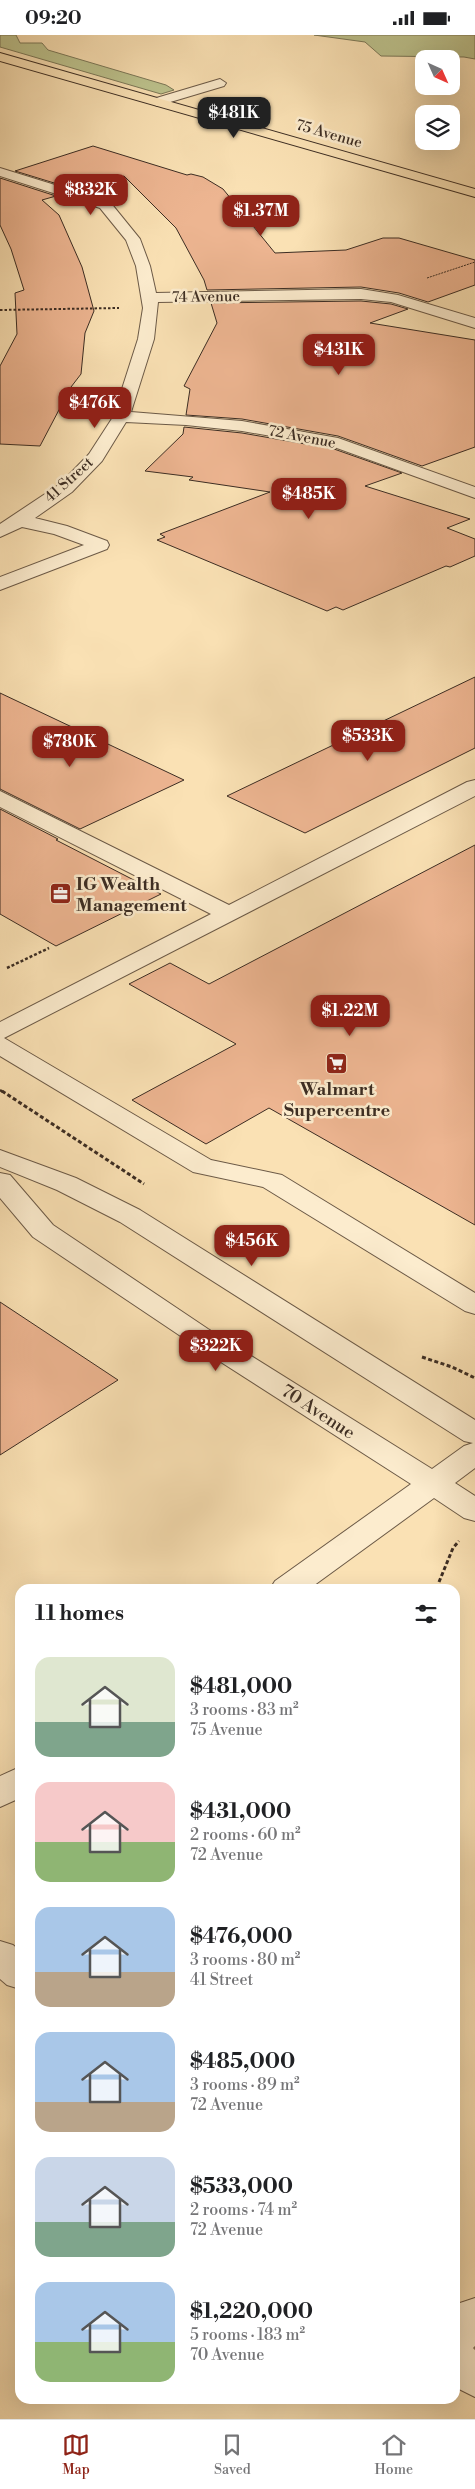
<!DOCTYPE html>
<html lang="en">
<head>
<meta charset="utf-8">
<style>
  body { margin:0; font-family:"Libre Bodoni",serif; background:#f6f6f6; color:#202124; height:100vh; display:flex; flex-direction:column; font-size:19px; white-space:nowrap }
  * { box-sizing:border-box; margin:0 }
  p { font-size:16px; color:#757577 }
  .icon { flex:none; width:28px; height:28px; fill:none; stroke:currentColor; stroke-width:2; stroke-linecap:round; stroke-linejoin:round }
  .map { position:relative; flex:1; overflow:hidden }
  .side { position:absolute; left:15px; top:1549px; width:445px; height:820px; display:flex; flex-direction:column; background:#fff; border-radius:15px; box-shadow:0 5px 20px #0002 }
  .side>* { flex:none }
  .needle { width:32px; rotate:135deg }
  .buttons { position:absolute; left:415px; top:15px; display:grid; gap:10px }
  .buttons a { display:grid; place-items:center; width:45px; height:45px; border-radius:10px; background:#fff; box-shadow:0 5px 20px #0002; font-size:25px }
  .price { position:absolute; translate:-50% -42px; padding:0 11px; border-radius:10px; background:#8f2418; color:#fff; font-size:16px; line-height:32px; filter:drop-shadow(0 1px 2px #0008) }
  .price::after { content:''; position:absolute; left:50%; top:30px; width:15px; height:11px; margin-left:-8px; background:inherit; clip-path:polygon(0 0,100% 0,50% 100%) }
  .price.active { background:#222; color:#fff }
  ul { padding:0; list-style:none }
  li { display:flex; align-items:center; gap:15px; height:125px; padding:0 20px }
  li span { display:grid; place-items:center; flex:none; width:140px; height:100px; border-radius:15px; color:#555 }
  li>.icon { margin-inline-start:auto }
  span .icon { width:60px; height:60px; fill:#fffc; stroke-width:1 }
  li b { font-size:21px }
  h2 { display:flex; justify-content:space-between; align-items:center; height:60px; padding:0 20px; font-size:21px }
  .status { display:flex; justify-content:space-between; align-items:center; height:35px; padding:0 25px; background:#fff; direction:ltr }
  .status svg { height:14px; fill:currentColor }
  .menu { display:flex; justify-content:space-around; align-items:center; height:70px; border-top:1px solid #e0e0e0; background:#fff; font-size:14px; color:#757577 }
  .menu a { display:grid; justify-items:center; gap:2px }
  .menu .active { color:#8f2418 }
  .map>svg:first-child { display:block }
  .green { fill:#bdc38e; stroke:#7c7858 }
  .building { fill:#edb591; stroke:#3c2d23 }
  .lines { fill:none; stroke-linecap:round; stroke-linejoin:round }
  .minor-casing { stroke:#6c5a47; stroke-width:2 }
  .major-casing { stroke:#3c2d23; stroke-width:2 }
  .path-far3 { stroke:#3c2d23; stroke-width:1; stroke-dasharray:2 1; stroke-linecap:butt }
  .path-far2 { stroke:#3c2d23; stroke-width:2; stroke-dasharray:2.5 2; stroke-linecap:butt }
  .path-far1 { stroke:#3c2d23; stroke-width:2.5; stroke-dasharray:3 2; stroke-linecap:butt }
  .path { stroke:#3c2d23; stroke-width:3; stroke-dasharray:4 2.5; stroke-linecap:butt }
  .minor { fill:#fcecce; fill-rule:evenodd }
  .major { fill:#fae1b4; fill-rule:evenodd }
  .labels { text-anchor:middle; dominant-baseline:central; stroke-width:5; stroke-linejoin:round; paint-order:stroke }
  .far-street-label { font-size:15px; fill:#3c2d23; stroke:#fcecce }
  .poi-label { font-size:18px; font-weight:bold; fill:#3c2d23; stroke:#fcecce; text-anchor:start }
  .street-label { font-size:18px; fill:#3c2d23; stroke:#fcecce }
</style>
</head>
<body>
<div class="status"><b>09:20</b><svg viewBox="0 0 49 12"><path d="M0 12V9h3v3zM5 12V6h3v6zM10 12V3h3v9zM15 12V0h3v12zM26 1h20v11H26zM47 4h2v5h-2z"/></svg></div>
<div class="map">
<svg width="475" height="2384" viewBox="0 0 475 2384">
  <rect width="100%" height="100%" fill="#fae1b4"/>
  <filter id="stains"><feTurbulence type="fractalNoise" baseFrequency=".004" numOctaves="4"/><feColorMatrix values="0 0 0 0 .2 0 0 0 0 .09 0 0 0 0 .02 0 0 0 .5 -.17"/></filter>
  <radialGradient id="worn" r=".72"><stop offset=".6" stop-color="#630" stop-opacity="0"/><stop offset="1" stop-color="#630" stop-opacity=".3"/></radialGradient>
  <g class="green">
    <polygon points="0,0 16,0 20,8 42,8 48,15 166,50 174,55 161,59 0,12"/>
    <polygon points="314,0 475,0 475,24 464,22 381,21 365,7"/>
  </g>
  <g class="building">
    <polygon points="93,111 187,140 191,139 203,142 223,154 275,218 346,215 383,203 399,203 475,225 475,250 428,267 399,258 361,252 207,255 204,245 176,193 124,141 77,155 15,136"/>
    <polygon points="0,143 56,161 42,165 59,180 82,232 94,276 85,298 81,339 71,352 40,411 0,409 0,331 17,299 15,258 24,255 11,214 0,190"/>
    <polygon points="361,266 391,269 408,274 370,288 475,305 475,412 422,431 338,401 242,384 186,380 190,354 184,351 217,288 211,268"/>
    <polygon points="184,392 242,398 334,414 402,438 365,451 470,484 447,493 475,504 475,521 450,532 446,531 343,575 336,572 327,576 157,505 165,502 160,499 270,457 189,445 193,442 145,436 183,399"/>
    <polygon points="475,642 475,713 305,798 227,761"/>
    <polygon points="0,658 184,745 80,794 0,754"/>
    <polygon points="0,774 58,804 56,805 161,859 56,911 0,879"/>
    <polygon points="475,810 475,1190 269,1073 206,1109 132,1065 236,1009 129,949 170,928 209,949"/>
    <polygon points="0,1267 118,1345 0,1420"/>
  </g>
  <g class="lines">
    <defs>
      <g id="minor">
        <polygon points="220,44 226,48 224,51 157,71 151,67 153,64"/>
        <polygon points="0,133 110,167 140,204 150,231 156,258 361,254 398,260 475,283 475,293 391,267 361,264 158,267 154,304 131,377 242,386 338,403 475,452 475,463 334,412 242,396 186,390 126,387 102,426 72,457 35,483 67,491 107,506 109,510 107,514 0,555 0,542 84,510 54,499 22,492 0,502 0,489 60,449 89,419 113,382 138,304 143,273 136,231 126,205 100,173 0,141"/>
        <polygon points="475,745 475,761 4,1003 211,1125 282,1140 475,1258 475,1279 465,1276 263,1152 193,1137 0,1021 0,987 211,879 0,772 0,756 229,870 467,747"/>
        <polygon points="0,1115 76,1143 140,1175 475,1385 475,1433 455,1448 475,1461 475,1486 464,1483 434,1463 309,1554 270,1554 275,1546 411,1449 188,1306 33,1202 0,1163 0,1138 10,1140 53,1190 208,1294 432,1434 464,1411 473,1408 464,1406 120,1187 57,1155 0,1132"/>
        <polygon points="20,1732 20,1763 0,1772 0,1741"/>
        <polygon points="0,1906 13,1910 20,1916 20,1954 7,1950 0,1944"/>
        <polygon points="475,2263 475,2311 473,2313 475,2315 475,2362 455,2352 455,2274 460,2268"/>
      </g>
      <polygon id="major" points="0,18 475,154 475,162 0,26"/>
    </defs>
    <use href="#minor" class="minor-casing"/>
    <use href="#major" class="major-casing"/>
    <polyline class="path-far3" points="427,243 475,227"/>
    <polyline class="path-far2" points="0,275 119,273"/>
    <g class="path-far1">
      <polyline points="7,933 49,913"/>
      <polyline points="0,1055 4,1058"/>
    </g>
    <g class="path">
      <polyline points="2,1056 144,1149"/>
      <polyline points="422,1322 452,1332 475,1343"/>
      <polyline points="439,1547 453,1513 459,1506"/>
    </g>
    <use href="#minor" class="minor"/>
    <use href="#major" class="major"/>
  </g>
  <defs>
    <symbol id="office-square" viewBox="-11 -11 22 22"><rect x="-9" y="-9" width="18" height="18" rx="4" fill="#8f2418" stroke="#fcecce"/><path d="M-6-3h4V-5.5h4V-3h4V5H-6ZM-1-4.5V-3h2v-1.5ZM-6 0V1H6V0Z" fill="#fff"/></symbol>
    <symbol id="supermarket-square" viewBox="-11 -11 22 22"><rect x="-9" y="-9" width="18" height="18" rx="4" fill="#8f2418" stroke="#fcecce"/><path d="M-6-5.5h2.5l.6 2H6L4.5 2H-2.5L-4.4-4H-6ZM-1.5 3.2a1.3 1.3 0 1 0 .1 0ZM3 3.2a1.3 1.3 0 1 0 .1 0Z" fill="#fff"/></symbol>
  </defs>
  <g fill-rule="evenodd">
    <use href="#office-square" x="48" y="846" width="25" height="25"/>
    <use href="#supermarket-square" x="324" y="1016" width="25" height="25"/>
  </g>
  <g class="labels">
    <g class="far-street-label">
      <text transform="translate(329 99) rotate(16)">75 Avenue</text>
      <text transform="translate(206 262) rotate(-1)">74 Avenue</text>
      <text transform="translate(302 402) rotate(11)">72 Avenue</text>
      <text transform="translate(69 445) rotate(-42)">41 Street</text>
    </g>
    <g class="poi-label">
      <text x="76" y="849">IG Wealth<tspan x="76" dy="21">Management</tspan></text>
      <text x="337" y="1054" text-anchor="middle">Walmart<tspan x="337" dy="21">Supercentre</tspan></text>
    </g>
    <g class="street-label">
      <text transform="translate(318 1377) rotate(33)">70 Avenue</text>
    </g>
  </g>
  <rect width="100%" height="100%" filter="url(#stains)"/>
  <rect width="100%" height="100%" fill="url(#worn)"/>
</svg>
<div class="buttons">
<a><svg class="needle" viewBox="-14 -14 28 28"><path d="M0-13l5 13h-10z" fill="#e53935"/><path d="M0 13l5-13h-10z" fill="#757577"/></svg></a>
<a><svg class="icon" aria-label="layers" viewBox="0 0 24 24"><path d="M12 4l9 5-9 5-9-5zM3 14l9 5 9-5"/></svg></a>
</div>
<b class="price active" style="left:234px;top:104px">$481K</b>
<b class="price" style="left:91px;top:181px">$832K</b>
<b class="price" style="left:261px;top:202px">$1.37M</b>
<b class="price" style="left:339px;top:341px">$431K</b>
<b class="price" style="left:95px;top:394px">$476K</b>
<b class="price" style="left:309px;top:485px">$485K</b>
<b class="price" style="left:368px;top:727px">$533K</b>
<b class="price" style="left:70px;top:733px">$780K</b>
<b class="price" style="left:350px;top:1002px">$1.22M</b>
<b class="price" style="left:252px;top:1232px">$456K</b>
<b class="price" style="left:216px;top:1337px">$322K</b>
<section class="side">
<h2>11 homes<svg class="icon" aria-label="filters" viewBox="0 0 24 24"><path d="M4 7h16M4 17h16"/><circle cx="9" cy="7" r="2"/><circle cx="15" cy="17" r="2"/></svg></h2>
<ul>
<li><span style="background:linear-gradient(#dfe7d0 65%,#7fa58c 0)"><svg class="icon" aria-label="home" viewBox="0 0 24 24"><path d="M3 11l9-7 9 7M6 9v11h12V9"/></svg></span><div><b>$481,000</b><p>3 rooms · 83 m²</p><p>75 Avenue</p></div></li>
<li><span style="background:linear-gradient(#f6c9c9 60%,#8fb573 0)"><svg class="icon" aria-label="home" viewBox="0 0 24 24"><path d="M3 11l9-7 9 7M6 9v11h12V9"/></svg></span><div><b>$431,000</b><p>2 rooms · 60 m²</p><p>72 Avenue</p></div></li>
<li><span style="background:linear-gradient(#a9c7e8 65%,#b9a48a 0)"><svg class="icon" aria-label="home" viewBox="0 0 24 24"><path d="M3 11l9-7 9 7M6 9v11h12V9"/></svg></span><div><b>$476,000</b><p>3 rooms · 80 m²</p><p>41 Street</p></div></li>
<li><span style="background:linear-gradient(#a9c7e8 70%,#b9a48a 0)"><svg class="icon" aria-label="home" viewBox="0 0 24 24"><path d="M3 11l9-7 9 7M6 9v11h12V9"/></svg></span><div><b>$485,000</b><p>3 rooms · 89 m²</p><p>72 Avenue</p></div></li>
<li><span style="background:linear-gradient(#c9d6e8 65%,#7fa58c 0)"><svg class="icon" aria-label="home" viewBox="0 0 24 24"><path d="M3 11l9-7 9 7M6 9v11h12V9"/></svg></span><div><b>$533,000</b><p>2 rooms · 74 m²</p><p>72 Avenue</p></div></li>
<li><span style="background:linear-gradient(#a9c7e8 60%,#8fb573 0)"><svg class="icon" aria-label="home" viewBox="0 0 24 24"><path d="M3 11l9-7 9 7M6 9v11h12V9"/></svg></span><div><b>$1,220,000</b><p>5 rooms · 183 m²</p><p>70 Avenue</p></div></li>
</ul>
</section>
</div>
<nav class="menu">
<a class="active"><svg class="icon" aria-label="map" viewBox="0 0 24 24"><path d="M3 6l6-2 6 2 6-2v14l-6 2-6-2-6 2zM9 4v14M15 6v14"/></svg>Map</a>
<a><svg class="icon" aria-label="saved" viewBox="0 0 24 24"><path d="M7 4h10v16l-5-4-5 4z"/></svg>Saved</a>
<a><svg class="icon" aria-label="home" viewBox="0 0 24 24"><path d="M3 11l9-7 9 7M6 9v11h12V9"/></svg>Home</a>
</nav>
</body>
</html>
